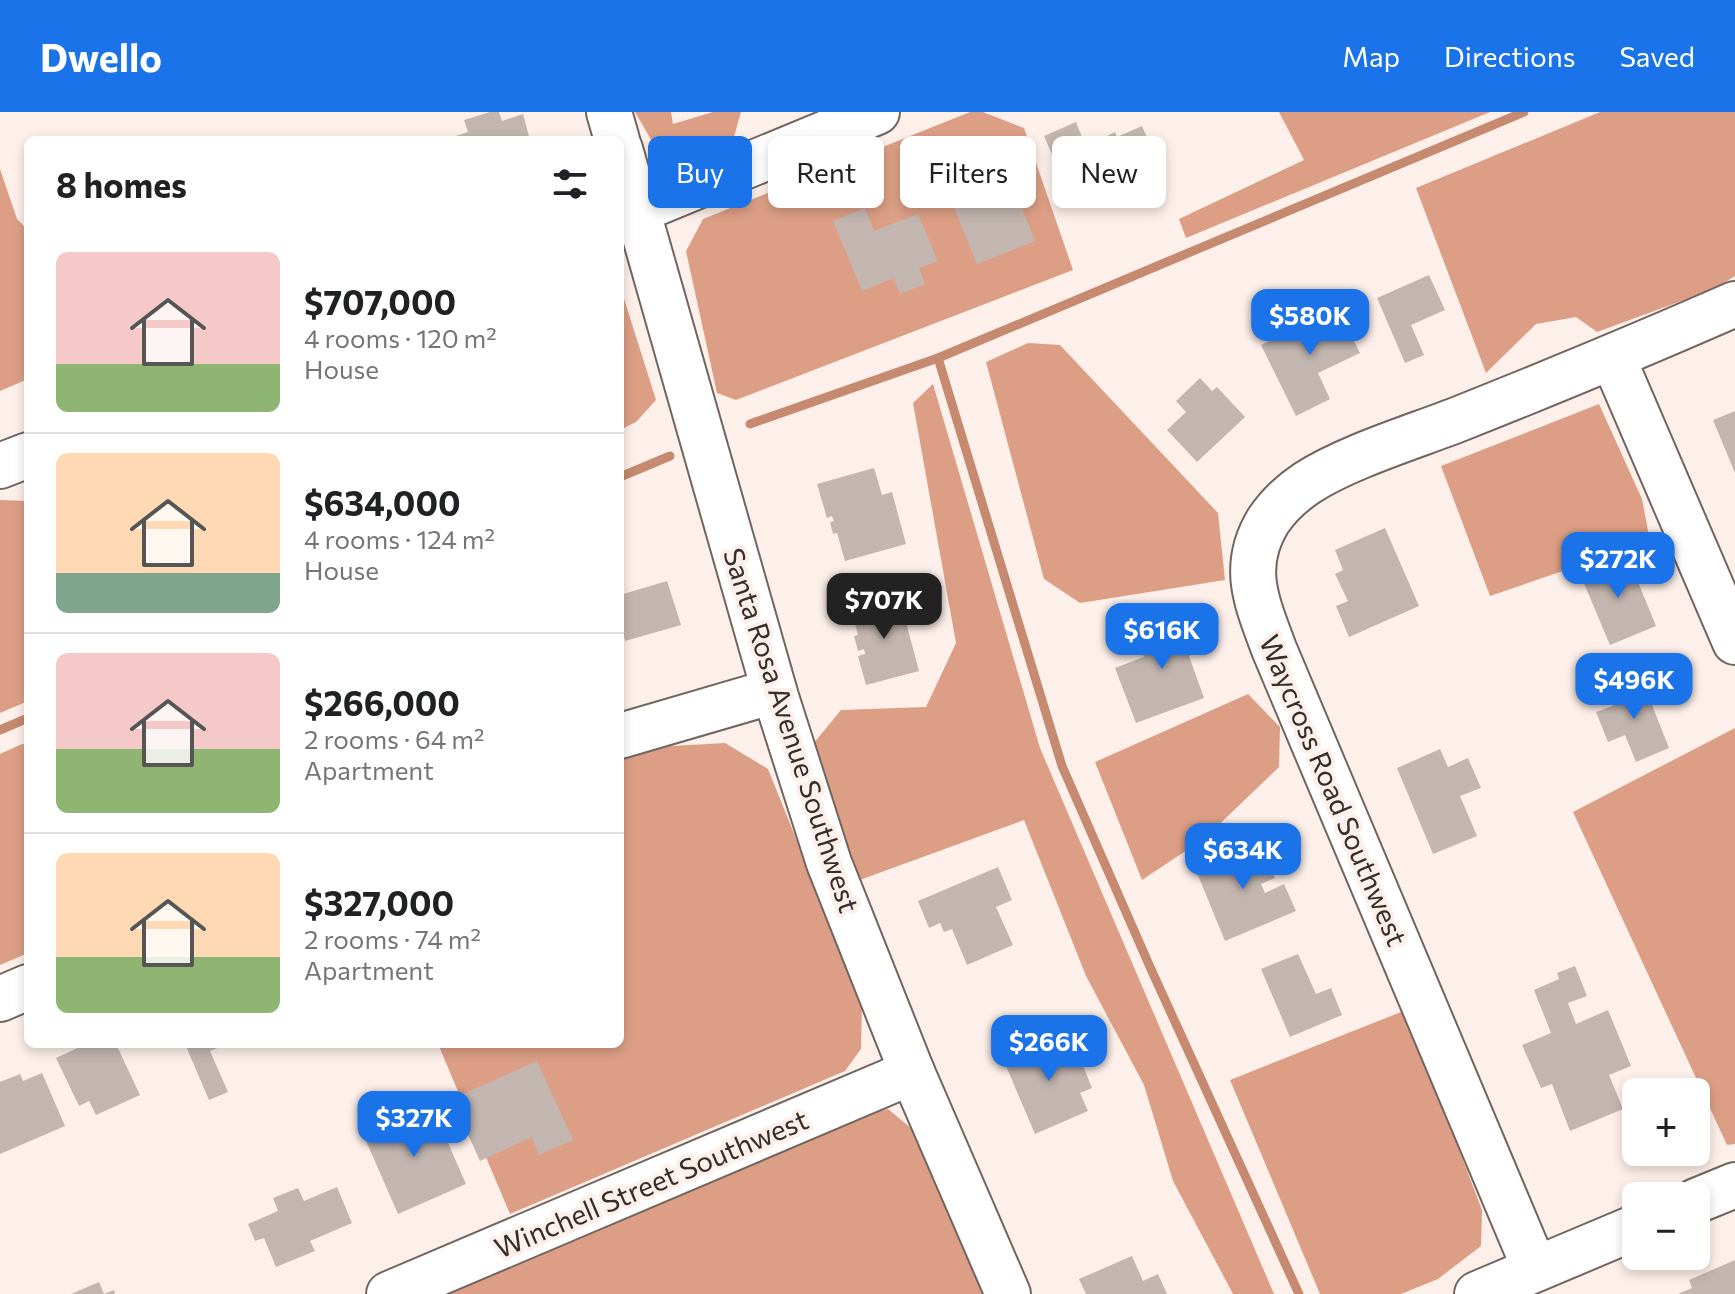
<!DOCTYPE html>
<html lang="en">
<head>
<meta charset="utf-8">
<style>
  body { margin:0; font-family:Commissioner,sans-serif; background:#f2f2f2; color:#202124; height:100vh; display:flex; flex-direction:column; font-size:30px; white-space:nowrap }
  * { box-sizing:border-box; margin:0 }
  p { font-size:26px; color:#757577 }
  .icon { flex:none; width:44px; height:44px; fill:none; stroke:currentColor; stroke-width:2; stroke-linecap:round; stroke-linejoin:round }
  .map { position:relative; flex:1; overflow:hidden }
  .drawer { position:absolute; left:24px; top:24px; width:600px; height:912px; display:flex; flex-direction:column; background:#fff; border-radius:12px; box-shadow:0 4px 12px #0003 }
  .drawer>* { flex:none }
  .guide { position:absolute; left:648px; top:24px; width:760px; height:72px; display:flex; gap:16px }
  .tools { position:absolute; left:1622px; top:966px; display:grid; gap:16px }
  .tools a { display:grid; place-items:center; width:88px; height:88px; border-radius:12px; background:#fff; box-shadow:0 4px 12px #0003; font-size:40px }
  .price { position:absolute; translate:-50% -68px; padding:0 18px; border-radius:16px; background:#1a73e8; color:#fff; font-size:26px; line-height:52px; filter:drop-shadow(0 2px 4px #0008) }
  .price::after { content:''; position:absolute; left:50%; top:48px; width:24px; height:18px; margin-left:-12px; background:inherit; clip-path:polygon(0 0,100% 0,50% 100%) }
  .price.current { background:#222; color:#fff }
  ul { padding:0; list-style:none }
  li { display:flex; align-items:center; gap:24px; height:200px; padding:0 32px }
  li+li { border-top:2px solid #e0e0e0 }
  li span { display:grid; place-items:center; flex:none; width:224px; height:160px; border-radius:12px; color:#555 }
  li>.icon { margin-inline-start:auto }
  span .icon { width:96px; height:96px; fill:#fffc; stroke-width:1 }
  li b { font-size:34px }
  h2 { display:flex; justify-content:space-between; align-items:center; height:96px; padding:0 32px; font-size:34px }
  .tag { padding:0 28px; border-radius:12px; background:#fff; box-shadow:0 4px 12px #0003; font-size:28px; line-height:72px }
  .tag.current { background:#1a73e8; color:#fff }
  header { display:flex; align-items:center; gap:48px; box-sizing:border-box; height:112px; padding:0 40px; background:#1a73e8; color:#fff }
  header strong { font-size:38px }
  nav { display:flex; gap:44px; margin-inline-start:auto; font-size:28px }
  .map>svg:first-child { display:block }
  .forest { fill:#dc9f85 }
  .lines { fill:none; stroke-linecap:round; stroke-linejoin:round }
  .stream { stroke:#c68a71; stroke-width:9 }
  .building { fill:#c3b6b1 }
  .minor-casing { stroke:#716560; stroke-width:48 }
  .minor { stroke:#fff; stroke-width:44 }
  .labels { text-anchor:middle; dominant-baseline:central; stroke-width:8; stroke-linejoin:round; paint-order:stroke }
  .street-label { font-size:28px; fill:#332e2c; stroke:#fdefe9 }
</style>
</head>
<body>
<header>
<strong>Dwello</strong>
<nav><a>Map</a><a>Directions</a><a>Saved</a></nav>
</header>
<div class="map">
<svg width="1735" height="1182" viewBox="0 0 1735 1182">
  <rect width="100%" height="100%" fill="#fdefe9"/>
  <g class="forest">
    <polygon points="635,0 671,0 673,12 713,0 741,0 733,28 691,39 657,38"/>
    <polygon points="970,0 983,0 1024,16 1073,158 736,288 717,281 686,139 703,107"/>
    <polygon points="1279,0 1490,0 1186,126 1179,107 1304,48"/>
    <polygon points="1600,0 1735,0 1735,164 1714,177 1597,220 1576,205 1536,212 1486,261 1416,76"/>
    <polygon points="0,57 17,107 28,118 28,267 0,279"/>
    <polygon points="620,174 656,288 636,310 620,318"/>
    <polygon points="1028,231 1060,233 1218,401 1225,468 1080,491 1044,467 986,250"/>
    <polygon points="933,272 1040,636 1274,1182 1233,1182 1173,1069 1144,973 1086,864 1024,708 857,769 808,638 841,598 926,595 956,531 913,291"/>
    <polygon points="1599,292 1642,387 1650,429 1490,484 1441,354"/>
    <polygon points="0,388 28,389 28,589 0,601"/>
    <polygon points="1248,582 1280,615 1279,655 1205,726 1142,768 1095,650"/>
    <polygon points="1735,616 1735,1032 1727,1033 1573,700"/>
    <polygon points="725,631 768,657 862,890 861,937 845,959 510,1102 438,932 620,932 620,643 637,636"/>
    <polygon points="22,632 28,632 28,841 0,853 0,642"/>
    <polygon points="1406,898 1482,1098 1481,1134 1438,1167 1401,1182 1320,1182 1230,968"/>
    <polygon points="888,997 917,1021 987,1182 434,1182 827,1012"/>
  </g>
  <g class="lines">
    <g class="stream">
      <polyline points="938,246 1062,654 1150,855 1299,1182"/>
      <polyline points="750,312 938,246 1524,0"/>
      <polyline points="620,365 670,344"/>
      <polyline points="0,618 28,606"/>
    </g>
  </g>
  <g class="building">
    <polygon points="490,0 499,0 502,9 523,2 530,28 444,28 468,20 464,8"/>
    <polygon points="1076,10 1087,38 1105,30 1103,26 1115,20 1117,25 1142,14 1159,53 1132,65 1139,80 1107,93 1100,77 1072,89 1044,24"/>
    <polygon points="977,63 983,77 1010,66 1035,129 977,152 946,76"/>
    <polygon points="865,96 874,119 918,102 938,149 919,156 925,172 900,182 894,166 862,179 833,109"/>
    <polygon points="1429,163 1445,198 1411,213 1424,243 1405,251 1377,186"/>
    <polygon points="1329,193 1334,203 1340,201 1360,241 1318,261 1330,287 1296,304 1261,233 1304,212 1301,206"/>
    <polygon points="1200,266 1212,279 1217,275 1245,305 1197,350 1167,318 1186,300 1176,289"/>
    <polygon points="1735,299 1735,361 1713,308"/>
    <polygon points="874,356 882,383 892,380 906,432 845,449 837,421 833,422 830,410 834,409 832,404 827,406 817,372"/>
    <polygon points="1385,416 1419,494 1349,525 1336,494 1348,489 1335,462 1343,458 1335,438"/>
    <polygon points="1627,443 1656,514 1610,533 1580,462"/>
    <polygon points="667,469 681,513 625,529 622,517 620,517 620,483"/>
    <polygon points="899,484 919,559 866,573 858,544 865,542 864,537 858,539 854,524 858,523 851,497"/>
    <polygon points="1184,502 1198,540 1189,544 1204,586 1136,611 1115,556 1144,545 1135,520"/>
    <polygon points="1642,568 1669,636 1636,650 1625,623 1608,630 1596,600 1613,594 1609,582"/>
    <polygon points="1440,637 1448,655 1468,646 1481,676 1460,684 1477,724 1433,742 1397,656"/>
    <polygon points="1259,729 1275,766 1261,772 1265,781 1284,772 1296,799 1225,829 1195,756"/>
    <polygon points="998,755 1012,788 996,795 1013,833 967,853 952,817 944,820 940,811 929,816 918,789"/>
    <polygon points="1298,842 1316,882 1331,876 1342,903 1290,925 1261,857"/>
    <polygon points="1575,854 1587,884 1568,891 1576,912 1608,898 1631,954 1609,963 1623,997 1570,1019 1552,972 1541,976 1522,933 1551,921 1534,878 1559,867 1557,861"/>
    <polygon points="1069,919 1075,936 1063,941 1068,954 1081,949 1092,976 1080,981 1088,999 1035,1022 1003,947"/>
    <polygon points="86,932 116,932 140,983 96,1003 89,989 79,994 56,946"/>
    <polygon points="185,932 227,932 210,939 228,980 209,988"/>
    <polygon points="537,949 573,1028 539,1043 532,1025 480,1049 452,987"/>
    <polygon points="42,961 65,1014 0,1042 0,970 20,962 23,969"/>
    <polygon points="431,992 466,1072 398,1102 363,1022"/>
    <polygon points="337,1075 352,1111 310,1129 315,1139 276,1155 264,1126 255,1129 248,1112 278,1099 273,1086 298,1076 304,1089"/>
    <polygon points="1132,1144 1143,1169 1158,1162 1167,1182 1086,1182 1079,1167"/>
    <polygon points="1735,1148 1735,1182 1678,1182 1692,1176 1689,1168"/>
    <polygon points="99,1170 104,1182 114,1178 115,1182 71,1182"/>
  </g>
  <g class="lines">
    <defs>
      <g id="minor">
        <polyline points="609,0 617,28"/>
        <polyline points="620,37 776,585 829,751 912,960 1008,1182"/>
        <polyline points="620,106 877,0"/>
        <polyline points="1613,246 1735,530"/>
        <polyline points="0,354 28,343"/>
        <polyline points="620,624 774,579"/>
        <polyline points="0,887 28,875"/>
        <polyline points="1696,1089 1735,1073"/>
        <path d="M 1535,1157 L 1274,537 C 1257,491 1240,455 1268,409 C 1278,394 1292,381 1307,371 C 1347,345 1413,325 1459,307 C 1552,270 1644,232 1735,192"/>
        <polyline points="389,1182 912,960"/>
        <polyline points="1477,1182 1636,1115"/>
      </g>
    </defs>
    <use href="#minor" class="minor-casing"/>
    <use href="#minor" class="minor"/>
  </g>
  <g class="labels">
    <g class="street-label">
      <text transform="translate(792 618) rotate(72)">Santa Rosa Avenue Southwest</text>
      <text transform="translate(1334 678) rotate(67)">Waycross Road Southwest</text>
      <text transform="translate(651 1071) rotate(-23)">Winchell Street Southwest</text>
    </g>
  </g>
</svg>
<div class="tools">
<a>+</a>
<a>−</a>
</div>
<b class="price" style="left:1310px;top:245px">$580K</b>
<b class="price" style="left:1618px;top:488px">$272K</b>
<b class="price current" style="left:884px;top:529px">$707K</b>
<b class="price" style="left:1162px;top:559px">$616K</b>
<b class="price" style="left:1634px;top:609px">$496K</b>
<b class="price" style="left:1243px;top:779px">$634K</b>
<b class="price" style="left:1049px;top:971px">$266K</b>
<b class="price" style="left:414px;top:1047px">$327K</b>
<div class="guide">
<a class="tag current">Buy</a>
<a class="tag">Rent</a>
<a class="tag">Filters</a>
<a class="tag">New</a>
</div>
<section class="drawer">
<h2>8 homes<svg class="icon" aria-label="filters" viewBox="0 0 24 24"><path d="M4 7h16M4 17h16"/><circle cx="9" cy="7" r="2"/><circle cx="15" cy="17" r="2"/></svg></h2>
<ul>
<li><span style="background:linear-gradient(#f6c9c9 70%,#8fb573 0)"><svg class="icon" aria-label="home" viewBox="0 0 24 24"><path d="M3 11l9-7 9 7M6 9v11h12V9"/></svg></span><div><b>$707,000</b><p>4 rooms · 120 m²</p><p>House</p></div></li>
<li><span style="background:linear-gradient(#ffd9b3 75%,#7fa58c 0)"><svg class="icon" aria-label="home" viewBox="0 0 24 24"><path d="M3 11l9-7 9 7M6 9v11h12V9"/></svg></span><div><b>$634,000</b><p>4 rooms · 124 m²</p><p>House</p></div></li>
<li><span style="background:linear-gradient(#f6c9c9 60%,#8fb573 0)"><svg class="icon" aria-label="home" viewBox="0 0 24 24"><path d="M3 11l9-7 9 7M6 9v11h12V9"/></svg></span><div><b>$266,000</b><p>2 rooms · 64 m²</p><p>Apartment</p></div></li>
<li><span style="background:linear-gradient(#ffd9b3 65%,#8fb573 0)"><svg class="icon" aria-label="home" viewBox="0 0 24 24"><path d="M3 11l9-7 9 7M6 9v11h12V9"/></svg></span><div><b>$327,000</b><p>2 rooms · 74 m²</p><p>Apartment</p></div></li>
</ul>
</section>
</div>
</body>
</html>
